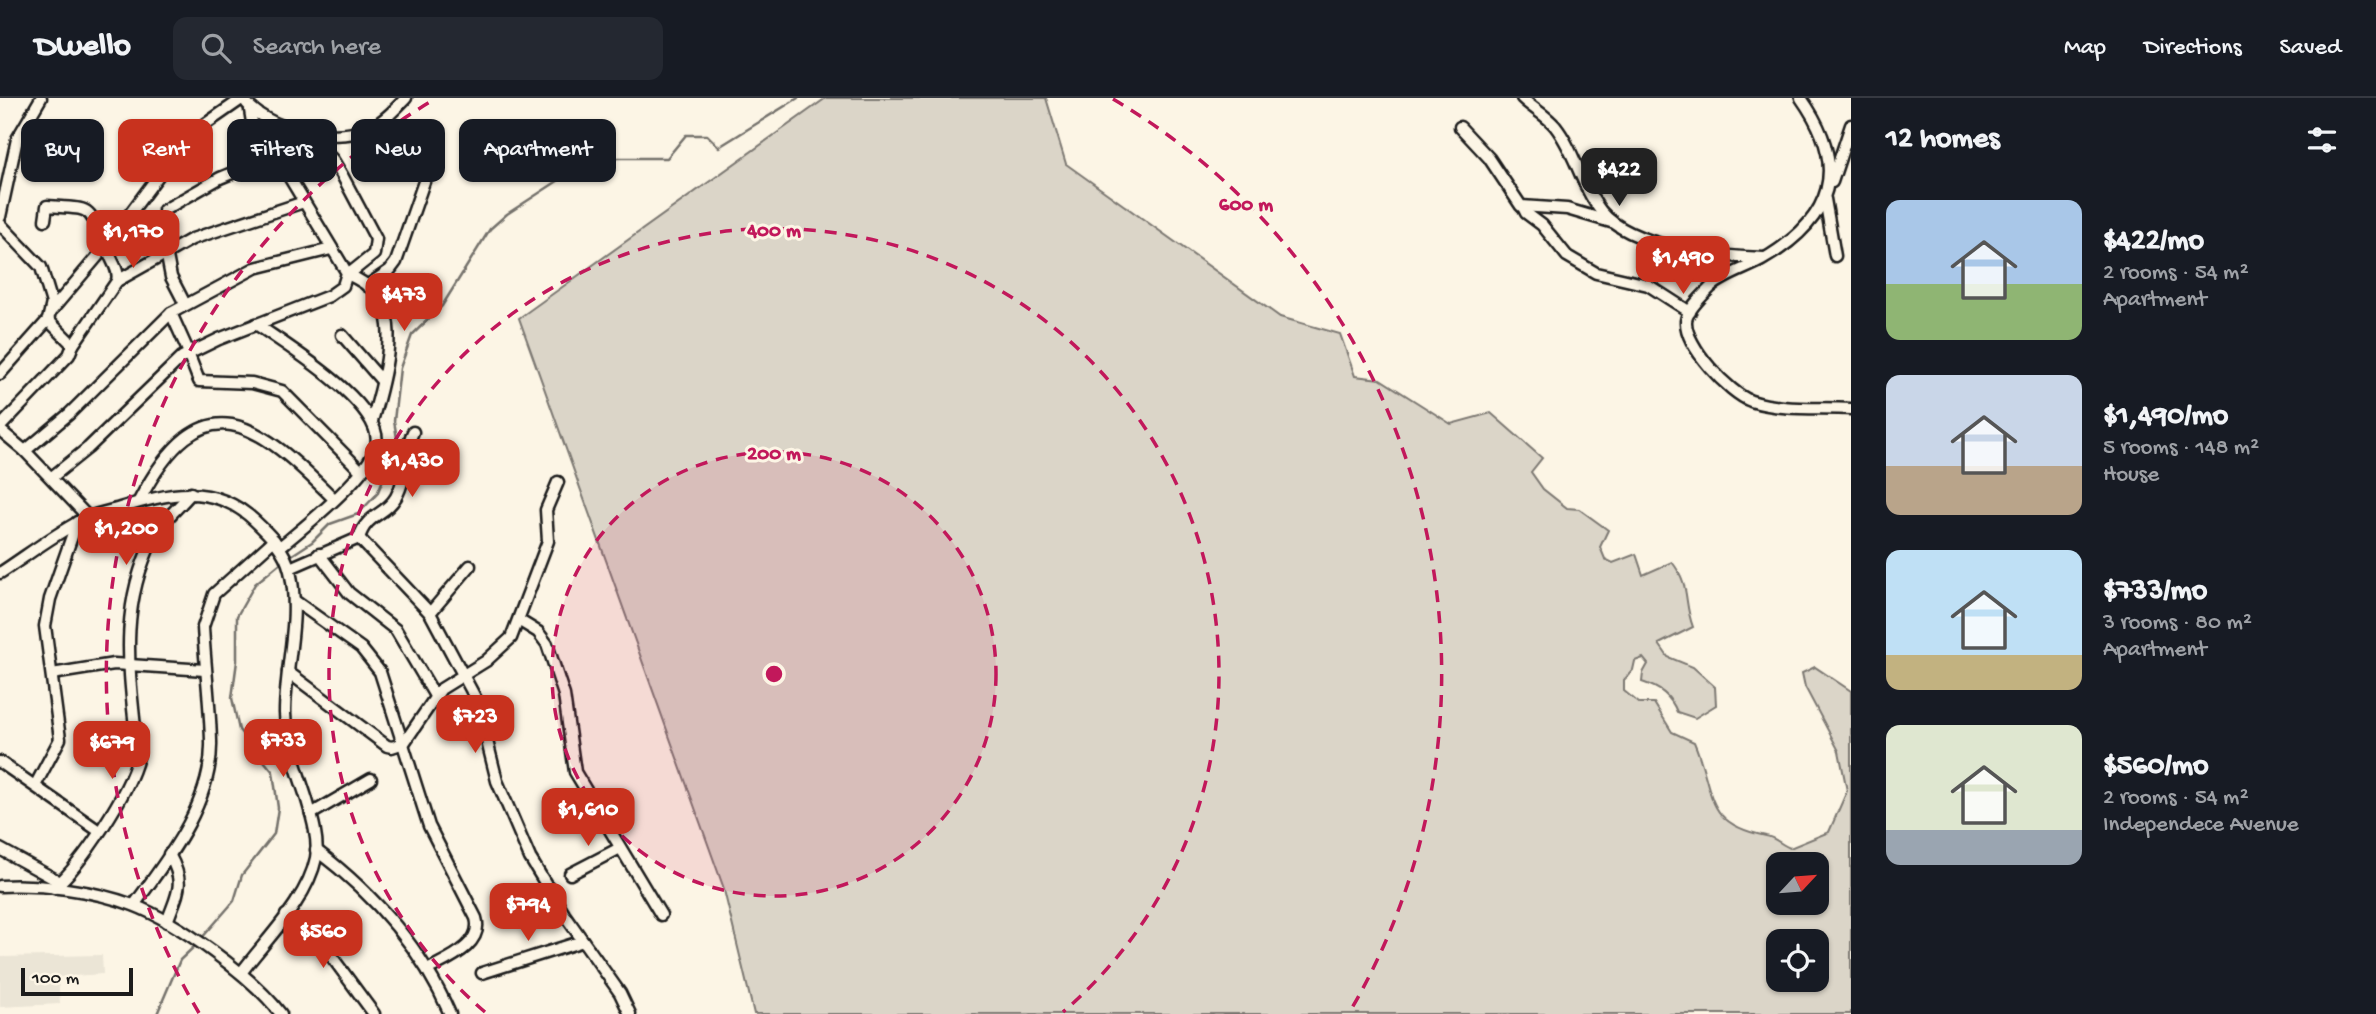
<!DOCTYPE html>
<html lang="en">
<head>
<meta charset="utf-8">
<style>
  body { margin:0; font-family:"Gochi Hand",sans-serif; background:#242831; color:#f1f3f6; height:100vh; display:flex; flex-direction:column; font-size:26px; white-space:nowrap }
  * { box-sizing:border-box; margin:0 }
  p { font-size:23px; color:#9ea1a6 }
  .icon { flex:none; width:38px; height:38px; fill:none; stroke:currentColor; stroke-width:2; stroke-linecap:round; stroke-linejoin:round }
  .map { position:relative; flex:1; overflow:hidden }
  .side { display:flex; flex-direction:column; background:#171b24; width:525px }
  .side>* { flex:none }
  .guide { position:absolute; left:21px; top:21px; width:665px; height:63px; display:flex; gap:14px }
  .needle { width:46px; rotate:64deg }
  .tools { position:absolute; left:1766px; top:754px; display:grid; gap:14px }
  .tools a { display:grid; place-items:center; width:63px; height:63px; border-radius:14px; background:#171b24; box-shadow:0 2px 5px #0004; font-size:35px }
  .scale { position:absolute; left:21px; bottom:18px; width:112px; box-sizing:border-box; padding-left:7px; border:4px solid #1c1c1c; border-top:0; font-size:19px; line-height:24px; white-space:nowrap; color:#1c1c1c; -webkit-text-stroke:5px #fcf5e5; paint-order:stroke }
  .price { position:absolute; translate:-50% -60px; padding:0 16px; border-radius:14px; background:#c8321e; color:#fff; font-size:23px; line-height:46px; filter:drop-shadow(0 2px 4px #0008) }
  .price::after { content:''; position:absolute; left:50%; top:42px; width:21px; height:16px; margin-left:-10px; background:inherit; clip-path:polygon(0 0,100% 0,50% 100%) }
  .price.selected { background:#222; color:#fff }
  ul { padding:0; list-style:none }
  li { display:flex; align-items:center; gap:21px; height:175px; padding:0 35px }
  li span { display:grid; place-items:center; flex:none; width:196px; height:140px; border-radius:14px; color:#555 }
  li>.icon { margin-inline-start:auto }
  span .icon { width:84px; height:84px; fill:#fffc; stroke-width:1 }
  li b { font-size:30px }
  h2 { display:flex; justify-content:space-between; align-items:center; height:84px; padding:0 35px; font-size:30px }
  .chip { padding:0 24px; border-radius:14px; background:#171b24; box-shadow:0 2px 5px #0004; font-size:24px; line-height:63px }
  .chip.selected { background:#c8321e; color:#fff }
  header { display:flex; align-items:center; gap:42px; box-sizing:border-box; height:98px; padding:0 35px; background:#171b24; border-bottom:2px solid #363941 }
  header strong { font-size:33px }
  nav { display:flex; gap:38px; margin-inline-start:auto; font-size:24px }
  .search { width:490px; height:63px; background:#242831; display:flex; align-items:center; gap:18px; box-sizing:border-box; padding:0 24px; border-radius:14px; color:#9ea1a6; font-size:26px }
  main { display:flex; flex:1; min-height:0 }
  .map>svg:first-child { display:block }
  .built { fill:#ebe5d6 }
  .green { fill:#dbd5c8; stroke:#7c7872; stroke-width:2; fill-rule:evenodd }
  .lines { fill:none; stroke-linecap:round; stroke-linejoin:round }
  .stream { stroke:#75726c; stroke-width:2.5 }
  .minor-casing { stroke:#1c1c1c; stroke-width:15 }
  .minor { stroke:#fcf5e5; stroke-width:10 }
  .ring { fill:none; stroke:#c2185b; stroke-width:3.5; stroke-dasharray:12 9 }
  .centre { fill:#c2185b; stroke:#fcf5e5; stroke-width:3.5 }
  .ring-label { font-size:21px; text-anchor:middle; font-weight:bold; fill:#c2185b; stroke:#fcf5e5; stroke-width:6; stroke-linejoin:round; paint-order:stroke }
</style>
</head>
<body>
<header>
<strong>Dwello</strong>
<div class="search"><svg class="icon" aria-label="search" viewBox="0 0 24 24"><circle cx="10" cy="10" r="6"/><path d="M15 15l6 6"/></svg>Search here</div>
<nav><a>Map</a><a>Directions</a><a>Saved</a></nav>
</header>
<main>
<div class="map">
<svg width="1851" height="916" viewBox="0 0 1851 916">
  <rect width="100%" height="100%" fill="#fcf5e5"/>
  <filter id="ink" filterUnits="userSpaceOnUse"><feTurbulence type="fractalNoise" baseFrequency=".0143" numOctaves="2"/><feDisplacementMap in="SourceGraphic" scale="14" xChannelSelector="R" yChannelSelector="G"/><feConvolveMatrix kernelMatrix="1 2 1 2 8 2 1 2 1" color-interpolation-filters="sRGB"/></filter>
  <g filter="url(#ink)">
    <polygon class="built" points="102,857 103,876 58,879 60,906 0,909 0,859"/>
    <path class="green" d="M 826,0 L 1046,0 L 1066,66 L 1280,219 L 1340,236 L 1355,278 L 1380,281 L 1451,326 L 1491,315 L 1542,360 L 1531,374 L 1543,391 L 1567,410 L 1579,411 L 1608,432 L 1600,449 L 1605,461 L 1613,465 L 1636,456 L 1643,477 L 1672,464 C 1691,488 1683,503 1693,529 L 1659,546 L 1668,559 L 1693,569 L 1715,589 L 1716,607 L 1695,620 L 1677,614 C 1670,597 1660,590 1642,584 L 1643,575 L 1648,566 L 1643,560 L 1635,563 L 1633,572 L 1624,582 L 1624,593 L 1639,605 L 1654,605 L 1672,634 L 1694,644 C 1716,696 1702,725 1766,738 C 1774,739 1782,747 1790,750 L 1829,734 L 1847,693 L 1839,653 L 1805,589 L 1802,575 L 1815,569 L 1851,593 L 1851,916 L 754,916 L 723,788 L 519,220 ZM 1778,766 L 1816,766 L 1816,805 L 1778,805 ZM 1778,844 L 1816,844 L 1816,882 L 1778,882 Z"/>
    <g class="lines">
      <g class="stream">
        <polyline points="289,459 312,444 330,426 358,416 377,396 398,346 394,323 400,270 412,237 442,208 490,131 507,116 593,60 667,60 686,37 707,37 719,49 798,0"/>
        <polyline points="201,841 234,803 242,777 274,736 278,710 273,674 239,632 232,600 237,563 237,518 255,486 283,463"/>
        <polyline points="157,916 180,862 197,846"/>
      </g>
      <defs>
        <g id="minor">
          <path d="M 1522,0 C 1532,10 1546,17 1555,28 C 1575,53 1581,88 1601,113 C 1631,150 1720,159 1764,160"/>
          <path d="M 1801,0 C 1850,69 1833,121 1762,162 C 1746,171 1724,177 1711,189 C 1703,197 1687,212 1686,223 C 1685,248 1729,295 1751,303 C 1782,313 1819,309 1851,311"/>
          <polyline points="1460,29 1489,60 1521,108 1567,111 1611,124"/>
          <polyline points="307,35 333,62 342,77 376,141 374,156 349,176"/>
          <polyline points="353,35 391,61 427,75 396,164 390,172 367,188"/>
          <polyline points="1832,84 1851,27"/>
          <polyline points="1825,101 1835,158"/>
          <polyline points="1523,109 1526,115 1542,127 1567,158 1596,175 1648,187 1690,214"/>
          <polyline points="164,112 220,80 271,59"/>
          <polyline points="0,119 17,41 41,0"/>
          <path d="M 45,122 L 47,108 C 91,112 87,104 105,148"/>
          <polyline points="0,126 41,169 52,205 48,222 0,276"/>
          <polyline points="166,153 171,179 185,206"/>
          <path d="M 347,175 C 356,181 368,186 375,194 C 402,224 382,289 372,323"/>
          <polyline points="117,183 192,141 304,104"/>
          <polyline points="52,212 108,146"/>
          <polyline points="171,215 189,255"/>
          <polyline points="48,222 73,247"/>
          <path d="M 256,226 C 285,247 386,307 376,348 C 369,378 304,429 280,449"/>
          <polyline points="342,237 382,283"/>
          <polyline points="188,255 199,283 252,285 282,293 361,373"/>
          <path d="M 0,329 L 69,257 L 73,247 L 117,183 C 121,169 105,159 109,144 L 187,39 L 243,0 C 264,33 333,45 368,31 C 382,26 396,10 406,0"/>
          <polyline points="0,332 25,353 88,419"/>
          <polyline points="25,353 69,316 171,215 255,170 331,151"/>
          <polyline points="52,379 88,350 182,259 219,241 329,198 343,188 347,175 285,72 255,43 250,12"/>
          <path d="M 139,403 C 203,280 257,324 334,401"/>
          <path d="M 359,440 C 367,415 385,418 396,399 C 408,378 404,351 413,334"/>
          <polyline points="319,456 349,495 396,532 435,598"/>
          <polyline points="290,470 359,440 430,515 477,603 497,683 530,760 564,816 620,895 630,916"/>
          <path d="M 0,475 C 26,458 52,438 80,423 C 92,416 107,414 120,410 C 168,395 213,384 254,422 C 269,436 285,451 290,473 C 301,520 285,567 285,615 C 286,646 298,673 307,702 C 312,719 319,742 316,760 C 307,803 266,841 241,875"/>
          <path d="M 295,503 L 361,550 L 380,574 L 429,728 L 476,820 C 484,847 447,861 429,871"/>
          <polyline points="430,515 470,468"/>
          <polyline points="520,523 538,534 547,546 564,597 575,674 661,817"/>
          <polyline points="288,574 387,648 392,649 404,645 441,591 486,563 511,540 548,443 546,412 558,384"/>
          <polyline points="52,576 114,566 205,572"/>
          <polyline points="0,664 99,733"/>
          <polyline points="36,686 60,641 45,528 50,501 77,424"/>
          <polyline points="311,716 371,681"/>
          <polyline points="0,751 60,784"/>
          <path d="M 316,752 C 374,796 421,849 450,916"/>
          <polyline points="570,776 620,750"/>
          <path d="M 0,788 C 44,786 92,792 133,807 C 178,824 252,878 281,916"/>
          <path d="M 54,790 C 82,766 129,695 138,659 C 131,581 116,515 153,441 C 161,423 179,410 191,395"/>
          <path d="M 134,807 C 168,761 213,704 211,643 C 210,605 205,567 203,529 L 214,496 L 274,442"/>
          <polyline points="286,817 332,859 374,916"/>
          <path d="M 167,824 C 178,793 186,787 169,756"/>
          <polyline points="482,875 583,843"/>
        </g>
      </defs>
      <use href="#minor" class="minor-casing"/>
      <use href="#minor" class="minor"/>
    </g>
  </g>
  <circle cx="774" cy="576" r="222" fill="#c2185b" fill-opacity=".12"/>
  <g class="ring">
    <circle cx="774" cy="576" r="222"/>
    <path d="M485 914A445 445 0 1 1 1063 914"/>
    <path d="M199 915A667 667 0 0 1 435 1M1113 1A667 667 0 0 1 1349 915"/>
  </g>
  <circle cx="774" cy="576" r="10" class="centre"/>
  <g class="ring-label">
    <text x="1246" y="112">600 m</text>
    <text x="774" y="138">400 m</text>
    <text x="774" y="361">200 m</text>
  </g>
</svg>
<div class="tools">
<a><svg class="needle" viewBox="-14 -14 28 28"><path d="M0-13l5 13h-10z" fill="#e53935"/><path d="M0 13l5-13h-10z" fill="#9ea1a6"/></svg></a>
<a><svg class="icon" aria-label="locate" viewBox="0 0 24 24"><circle cx="12" cy="12" r="6"/><path d="M12 2v4M12 18v4M2 12h4M18 12h4"/></svg></a>
</div>
<div class="scale">100 m</div>
<b class="price selected" style="left:1619px;top:110px">$422</b>
<b class="price" style="left:133px;top:172px">$1,170</b>
<b class="price" style="left:1683px;top:198px">$1,490</b>
<b class="price" style="left:404px;top:235px">$473</b>
<b class="price" style="left:412px;top:401px">$1,430</b>
<b class="price" style="left:126px;top:469px">$1,200</b>
<b class="price" style="left:475px;top:657px">$723</b>
<b class="price" style="left:283px;top:681px">$733</b>
<b class="price" style="left:112px;top:683px">$679</b>
<b class="price" style="left:588px;top:750px">$1,610</b>
<b class="price" style="left:528px;top:845px">$794</b>
<b class="price" style="left:323px;top:872px">$560</b>
<div class="guide">
<a class="chip">Buy</a>
<a class="chip selected">Rent</a>
<a class="chip">Filters</a>
<a class="chip">New</a>
<a class="chip">Apartment</a>
</div>
</div>
<section class="side">
<h2>12 homes<svg class="icon" aria-label="filters" viewBox="0 0 24 24"><path d="M4 7h16M4 17h16"/><circle cx="9" cy="7" r="2"/><circle cx="15" cy="17" r="2"/></svg></h2>
<ul>
<li><span style="background:linear-gradient(#a9c7e8 60%,#8fb573 0)"><svg class="icon" aria-label="home" viewBox="0 0 24 24"><path d="M3 11l9-7 9 7M6 9v11h12V9"/></svg></span><div><b>$422/mo</b><p>2 rooms · 54 m²</p><p>Apartment</p></div></li>
<li><span style="background:linear-gradient(#c9d6e8 65%,#b9a48a 0)"><svg class="icon" aria-label="home" viewBox="0 0 24 24"><path d="M3 11l9-7 9 7M6 9v11h12V9"/></svg></span><div><b>$1,490/mo</b><p>5 rooms · 148 m²</p><p>House</p></div></li>
<li><span style="background:linear-gradient(#bfe0f5 75%,#c2b280 0)"><svg class="icon" aria-label="home" viewBox="0 0 24 24"><path d="M3 11l9-7 9 7M6 9v11h12V9"/></svg></span><div><b>$733/mo</b><p>3 rooms · 80 m²</p><p>Apartment</p></div></li>
<li><span style="background:linear-gradient(#dfe7d0 75%,#9aa5b1 0)"><svg class="icon" aria-label="home" viewBox="0 0 24 24"><path d="M3 11l9-7 9 7M6 9v11h12V9"/></svg></span><div><b>$560/mo</b><p>2 rooms · 54 m²</p><p>Independece Avenue</p></div></li>
</ul>
</section>
</main>
</body>
</html>
